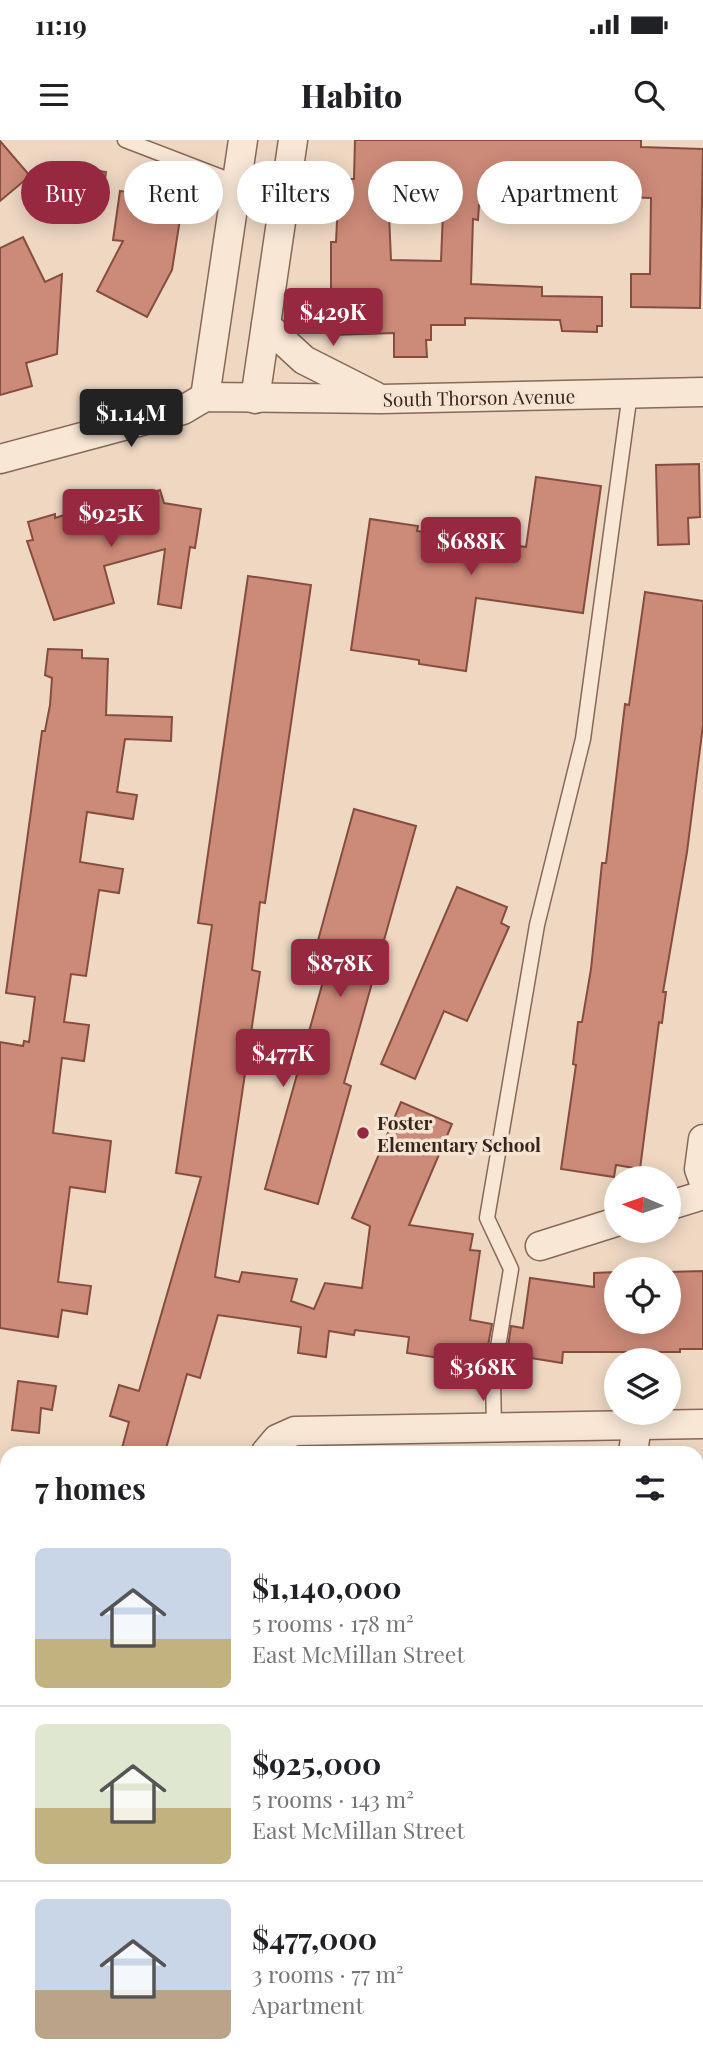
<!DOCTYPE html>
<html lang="en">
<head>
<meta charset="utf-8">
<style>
  body { margin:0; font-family:"Playfair Display",serif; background:#f2f2f2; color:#202124; height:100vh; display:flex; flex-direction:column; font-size:26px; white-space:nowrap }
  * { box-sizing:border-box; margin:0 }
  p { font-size:23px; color:#757577 }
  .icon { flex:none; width:38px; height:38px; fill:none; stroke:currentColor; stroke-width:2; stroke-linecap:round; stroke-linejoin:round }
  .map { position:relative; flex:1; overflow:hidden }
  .details { position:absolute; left:0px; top:1306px; width:704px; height:625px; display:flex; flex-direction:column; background:#fff; border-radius:21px 21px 0 0; box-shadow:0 4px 18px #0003 }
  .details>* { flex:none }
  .banner { position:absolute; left:21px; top:21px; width:662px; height:63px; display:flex; gap:14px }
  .needle { width:46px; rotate:272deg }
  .tools { position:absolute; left:604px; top:1026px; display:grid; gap:14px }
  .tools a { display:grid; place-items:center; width:77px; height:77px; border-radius:50%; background:#fff; box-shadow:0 4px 18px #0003; font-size:35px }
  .price { position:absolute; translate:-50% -60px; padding:0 16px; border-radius:7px; background:#96293f; color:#fff; font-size:23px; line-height:46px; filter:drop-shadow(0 2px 4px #0008) }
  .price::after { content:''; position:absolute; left:50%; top:42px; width:21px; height:16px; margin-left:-10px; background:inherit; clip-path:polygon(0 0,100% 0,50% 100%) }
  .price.selected { background:#222; color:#fff }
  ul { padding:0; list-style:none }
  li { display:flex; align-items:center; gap:21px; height:175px; padding:0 35px }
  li+li { border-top:2px solid #e0e0e0 }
  li span { display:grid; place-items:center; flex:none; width:196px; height:140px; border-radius:10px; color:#555 }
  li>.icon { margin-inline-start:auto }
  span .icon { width:84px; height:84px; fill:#fffc; stroke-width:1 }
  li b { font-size:30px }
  h2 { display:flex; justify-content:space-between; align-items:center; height:84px; padding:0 35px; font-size:30px }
  .chip { padding:0 24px; border-radius:32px; background:#fff; box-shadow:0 4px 18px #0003; font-size:24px; line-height:63px }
  .chip.selected { background:#96293f; color:#fff }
  .status { display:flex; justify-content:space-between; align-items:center; height:49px; padding:0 35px; background:#fff; direction:ltr }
  .status svg { height:19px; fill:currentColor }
  header { display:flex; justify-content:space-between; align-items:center; height:91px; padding:0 35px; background:#fff; font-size:32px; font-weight:800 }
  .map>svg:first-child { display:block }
  .building { fill:#cc8a78; stroke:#864d3f; stroke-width:2; fill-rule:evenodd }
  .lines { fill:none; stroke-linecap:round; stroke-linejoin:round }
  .lane-casing { stroke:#876859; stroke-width:17 }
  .street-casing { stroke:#876859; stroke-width:31 }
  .lane { stroke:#f8e7d5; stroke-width:14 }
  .street { stroke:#f8e7d5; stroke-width:28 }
  .poi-dot { fill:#96293f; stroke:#f5e4d1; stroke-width:2.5 }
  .labels { text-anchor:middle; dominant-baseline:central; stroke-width:7; stroke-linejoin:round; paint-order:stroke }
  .street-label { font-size:19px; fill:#37251d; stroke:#f5e4d1 }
  .poi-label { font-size:19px; font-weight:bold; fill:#37251d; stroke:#f5e4d1; text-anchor:start }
</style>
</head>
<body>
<div class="status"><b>11:19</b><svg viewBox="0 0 49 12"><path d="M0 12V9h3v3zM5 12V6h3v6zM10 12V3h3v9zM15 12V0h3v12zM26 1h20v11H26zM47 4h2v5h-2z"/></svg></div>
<header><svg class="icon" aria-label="menu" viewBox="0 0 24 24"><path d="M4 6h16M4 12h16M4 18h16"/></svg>Habito<svg class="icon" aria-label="search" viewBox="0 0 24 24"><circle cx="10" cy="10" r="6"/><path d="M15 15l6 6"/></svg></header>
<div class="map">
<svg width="703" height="1930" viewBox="0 0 703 1930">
  <rect width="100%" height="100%" fill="#eed8c2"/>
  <g class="building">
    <path d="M 355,0 L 641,0 L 641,7 L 703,9 L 700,168 L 631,167 L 631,134 L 650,134 L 651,58 L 598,56 L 598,65 L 546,64 L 546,67 L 479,65 L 478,80 L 473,79 L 471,144 L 542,147 L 542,156 L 602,157 L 602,186 L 597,186 L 597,192 L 562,191 L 560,180 L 465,178 L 465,185 L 431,185 L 431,200 L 426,200 L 427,217 L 394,217 L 394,193 L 331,195 L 331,102 L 336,102 L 339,39 L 354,39 ZM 443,72 L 441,121 L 391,120 L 389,74 Z"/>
    <polygon points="0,1 30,36 0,61"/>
    <polygon points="81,28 106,32 102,60 77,56"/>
    <polygon points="120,51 183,60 172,130 147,177 97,151 123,101 113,100"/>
    <polygon points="23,97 45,142 62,134 57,214 26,223 32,246 0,255 0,108"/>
    <polygon points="699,324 700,377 688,378 689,404 658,405 656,325"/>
    <polygon points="536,337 601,346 583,473 476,458 466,531 419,524 419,520 351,510 370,379 418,386 417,391 526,407"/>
    <polygon points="160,350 164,363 201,369 195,408 190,407 181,468 158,464 165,409 104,426 114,463 54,480 27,401 33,400 28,382 55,374 55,378 132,353 133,358"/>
    <polygon points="248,436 311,445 265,763 260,762 252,830 260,832 215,1137 239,1142 242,1132 297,1139 291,1161 314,1169 325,1143 362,1148 370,1086 352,1078 401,962 452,984 409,1085 473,1094 470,1110 480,1111 470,1180 492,1184 487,1211 481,1210 479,1224 407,1213 409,1197 355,1190 354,1195 329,1191 326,1217 298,1213 301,1187 218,1175 200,1238 187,1234 165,1312 121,1312 129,1282 110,1276 119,1245 139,1251 201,1037 176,1033 212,785 198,783"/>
    <polygon points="645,452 703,461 703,585 687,712 663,852 666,852 662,883 659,882 640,1029 616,1025 614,1037 561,1029 576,925 573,924 578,882 582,882 591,829 602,723 606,723 625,564 629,565"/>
    <polygon points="48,509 82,510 82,518 108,519 106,575 172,577 171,601 125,599 117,652 137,655 133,679 87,672 80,722 123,729 119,753 99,750 86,836 71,834 64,882 89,885 84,921 62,918 53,993 111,1001 105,1052 70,1047 58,1142 91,1146 87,1174 62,1170 58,1197 0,1188 0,902 23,906 24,901 29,902 35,857 6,853 42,591 45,591 50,565 52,538 45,535"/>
    <polygon points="354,669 416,686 344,943 351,946 318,1064 265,1049 329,820 314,815"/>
    <polygon points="457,747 507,767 501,783 509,787 467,881 444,871 415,939 381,924"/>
    <polygon points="703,1131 703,1209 680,1209 680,1212 563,1212 562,1223 507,1214 511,1186 523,1188 530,1138 594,1147 594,1133 616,1132 616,1181 668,1181 668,1132"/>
    <polygon points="18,1241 56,1246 52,1270 41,1268 39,1293 12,1290"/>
  </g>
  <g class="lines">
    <defs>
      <g id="lane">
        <polyline points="125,0 237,43"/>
        <polyline points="494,1288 493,1237 511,1129 487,1078 537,785 583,599 630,253"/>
        <polyline points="0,1833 7,1784"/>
      </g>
      <g id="street">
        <polyline points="266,185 304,220 375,256"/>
        <polyline points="205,257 243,0"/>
        <polyline points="255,259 293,0"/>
        <polyline points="0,319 183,270 205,257 381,259 703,252"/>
        <polyline points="703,999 699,1029 703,1040"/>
        <polyline points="668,1066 703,1055"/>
        <polyline points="540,1106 616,1082"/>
        <polyline points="266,1312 277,1299 295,1291 703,1284"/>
        <polyline points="633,1312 637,1286"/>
        <polyline points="0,1654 7,1656"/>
        <polyline points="696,1851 703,1854"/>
        <polyline points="187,1930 188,1923"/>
        <polyline points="543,1930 544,1923"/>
      </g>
    </defs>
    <use href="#lane" class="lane-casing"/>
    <use href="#street" class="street-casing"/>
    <use href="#lane" class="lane"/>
    <use href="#street" class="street"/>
  </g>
  <circle class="poi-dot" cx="363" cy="993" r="7"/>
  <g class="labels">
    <g class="street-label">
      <text transform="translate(479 257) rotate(-1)">South Thorson Avenue</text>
    </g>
    <g class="poi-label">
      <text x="377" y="982">Foster<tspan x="377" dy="22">Elementary School</tspan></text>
    </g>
  </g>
</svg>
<div class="tools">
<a><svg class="needle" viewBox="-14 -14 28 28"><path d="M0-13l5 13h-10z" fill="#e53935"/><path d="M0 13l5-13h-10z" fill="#757577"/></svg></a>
<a><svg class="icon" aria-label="locate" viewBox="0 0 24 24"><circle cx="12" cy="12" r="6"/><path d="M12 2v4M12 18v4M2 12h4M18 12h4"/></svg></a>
<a><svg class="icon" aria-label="layers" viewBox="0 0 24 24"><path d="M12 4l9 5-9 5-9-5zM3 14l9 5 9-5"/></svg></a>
</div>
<b class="price" style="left:333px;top:208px">$429K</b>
<b class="price selected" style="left:131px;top:309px">$1.14M</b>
<b class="price" style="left:111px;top:409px">$925K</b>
<b class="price" style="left:471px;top:437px">$688K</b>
<b class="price" style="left:340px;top:859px">$878K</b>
<b class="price" style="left:283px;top:949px">$477K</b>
<b class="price" style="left:483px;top:1263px">$368K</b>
<div class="banner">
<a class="chip selected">Buy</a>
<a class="chip">Rent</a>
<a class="chip">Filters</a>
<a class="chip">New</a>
<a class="chip">Apartment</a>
</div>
<section class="details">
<h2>7 homes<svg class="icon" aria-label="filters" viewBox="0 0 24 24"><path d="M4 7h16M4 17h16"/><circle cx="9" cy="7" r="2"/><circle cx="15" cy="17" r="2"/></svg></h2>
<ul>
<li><span style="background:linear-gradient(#c9d6e8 65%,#c2b280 0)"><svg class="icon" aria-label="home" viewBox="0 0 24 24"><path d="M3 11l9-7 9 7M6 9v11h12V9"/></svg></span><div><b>$1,140,000</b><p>5 rooms · 178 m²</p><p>East McMillan Street</p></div></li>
<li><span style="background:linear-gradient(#dfe7d0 60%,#c2b280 0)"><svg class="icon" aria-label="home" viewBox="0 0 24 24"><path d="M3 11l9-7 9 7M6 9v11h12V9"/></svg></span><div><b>$925,000</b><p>5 rooms · 143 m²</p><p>East McMillan Street</p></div></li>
<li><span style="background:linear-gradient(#c9d6e8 65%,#b9a48a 0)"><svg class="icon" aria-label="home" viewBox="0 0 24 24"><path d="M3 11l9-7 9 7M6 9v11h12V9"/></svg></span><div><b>$477,000</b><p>3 rooms · 77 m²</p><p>Apartment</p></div></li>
</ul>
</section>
</div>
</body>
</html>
